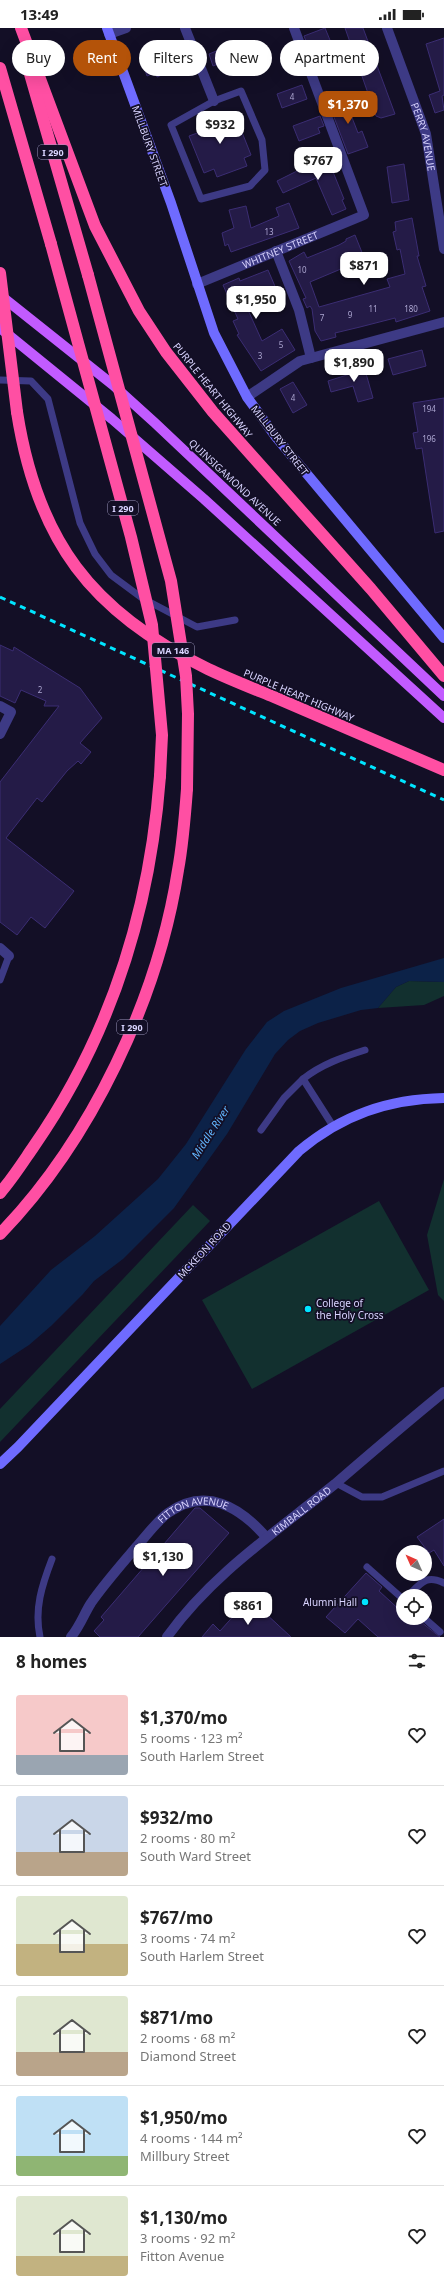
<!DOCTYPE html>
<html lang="en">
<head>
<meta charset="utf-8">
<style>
  body { margin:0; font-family:"Noto Sans",sans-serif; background:#f2f2f2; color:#222; height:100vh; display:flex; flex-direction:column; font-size:15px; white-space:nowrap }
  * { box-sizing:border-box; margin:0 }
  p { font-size:13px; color:#767676 }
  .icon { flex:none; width:22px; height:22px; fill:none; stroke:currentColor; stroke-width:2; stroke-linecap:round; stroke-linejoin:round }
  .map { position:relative; height:1609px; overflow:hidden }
  .side { display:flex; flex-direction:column; background:#fff; flex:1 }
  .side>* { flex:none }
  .hud { position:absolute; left:12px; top:12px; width:420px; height:36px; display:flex; gap:8px }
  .needle { width:26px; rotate:315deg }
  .controls { position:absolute; left:396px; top:1517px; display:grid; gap:8px }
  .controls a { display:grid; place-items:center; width:36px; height:36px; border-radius:50%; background:#fff; box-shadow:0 4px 16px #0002; font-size:20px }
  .price { position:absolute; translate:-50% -34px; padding:0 9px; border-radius:8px; background:#fff; color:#222; font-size:13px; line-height:26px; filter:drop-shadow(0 1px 2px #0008) }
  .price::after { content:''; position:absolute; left:50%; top:24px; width:12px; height:9px; margin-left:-6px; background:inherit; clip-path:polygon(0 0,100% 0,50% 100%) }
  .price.on { background:#b45309; color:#fff }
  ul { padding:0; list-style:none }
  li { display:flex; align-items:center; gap:12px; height:100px; padding:0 16px }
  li+li { border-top:1px solid #e0e0e0 }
  li span { display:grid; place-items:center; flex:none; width:112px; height:80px; border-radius:4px; color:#555 }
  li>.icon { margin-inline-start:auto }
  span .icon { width:48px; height:48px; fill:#fffc; stroke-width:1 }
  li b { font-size:17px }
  h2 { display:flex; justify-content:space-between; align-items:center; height:48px; padding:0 16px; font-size:17px }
  .tag { padding:0 14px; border-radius:18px; background:#fff; box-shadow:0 4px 16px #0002; font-size:14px; line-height:36px }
  .tag.on { background:#b45309; color:#fff }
  .status { display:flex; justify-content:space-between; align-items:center; height:28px; padding:0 20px; background:#fff; direction:ltr }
  .status svg { height:11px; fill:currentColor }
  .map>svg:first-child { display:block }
  .green { fill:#12302f }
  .water { fill:#0c2248 }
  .building { fill:#241b47; stroke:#3b2d73 }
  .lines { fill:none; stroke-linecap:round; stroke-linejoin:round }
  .lane { stroke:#3d3a85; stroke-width:7 }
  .street { stroke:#3d3a85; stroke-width:10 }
  .secondary { stroke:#6f6bff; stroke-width:10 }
  .primary { stroke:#c25bff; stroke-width:10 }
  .highway { stroke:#ff4fa3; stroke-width:12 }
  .rail { stroke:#00e5ff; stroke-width:3; stroke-dasharray:6 5; stroke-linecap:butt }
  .highway-bridge { stroke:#ff4fa3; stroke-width:12 }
  .poi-dot { fill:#00e5ff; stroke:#130f26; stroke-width:1.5 }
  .labels { text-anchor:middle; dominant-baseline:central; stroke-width:3.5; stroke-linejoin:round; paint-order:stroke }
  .number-label { font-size:8px; fill:#aca6d1 }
  .shield { fill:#130f26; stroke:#9e99be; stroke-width:1 }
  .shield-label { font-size:9px; font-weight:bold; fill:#d9d4ff }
  .street-label { font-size:10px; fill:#d9d4ff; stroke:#130f26 }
  .poi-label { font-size:10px; fill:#d9d4ff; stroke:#130f26; text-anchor:start }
  .water-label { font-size:11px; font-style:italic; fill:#62b6ff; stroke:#130f26 }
</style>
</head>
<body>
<div class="status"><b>13:49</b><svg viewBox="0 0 49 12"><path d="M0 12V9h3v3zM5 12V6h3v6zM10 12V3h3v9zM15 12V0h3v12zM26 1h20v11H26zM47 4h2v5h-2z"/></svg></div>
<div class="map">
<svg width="444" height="1609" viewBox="0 0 444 1609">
  <rect width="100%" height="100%" fill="#130f26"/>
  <g class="green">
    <polygon points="409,953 444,954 444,968 424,977 378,980 396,959"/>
    <polygon points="444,1151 444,1273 438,1267 427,1207"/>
    <polygon points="379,1173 429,1262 252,1361 202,1272"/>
    <polygon points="193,1177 210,1193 0,1414 0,1381"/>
  </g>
  <polygon class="water" points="444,930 444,954 409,953 396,959 378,980 361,982 318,995 300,1003 288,1012 275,1026 227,1106 174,1180 123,1231 94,1253 83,1266 51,1298 29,1317 0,1336 0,1298 51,1242 95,1208 158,1151 186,1116 246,1021 267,994 284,983 341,960"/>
  <g class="building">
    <polygon points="325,0 332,17 310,23 304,8"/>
    <polygon points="345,0 363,0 395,86 381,90 376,88"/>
    <polygon points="444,10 444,67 442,68 444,82 435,85 429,67 440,63 426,16"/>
    <polygon points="224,20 229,31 213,38 209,26"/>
    <polygon points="170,23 175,37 168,40 169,44 157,49 156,44 147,48 142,34"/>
    <polygon points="302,57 307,71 282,80 277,66"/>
    <polygon points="349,69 353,77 358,76 361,84 351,87 358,105 362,103 368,119 348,126 329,76"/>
    <polygon points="216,84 218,88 225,85 228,93 236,89 251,127 244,130 247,138 217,149 214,141 204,145 189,108 200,104 198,97 205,94 203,89"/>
    <polygon points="320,88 324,98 318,100 320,105 299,113 293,98"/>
    <polygon points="327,125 332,139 331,139 344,171 342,172 346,181 332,187 316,150 283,165 277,153 307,138 305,133"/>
    <polygon points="404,136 409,172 392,175 387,139"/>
    <polygon points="289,175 299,200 231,224 228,216 225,218 222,205 234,200 229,182 246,178 251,200 279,188 276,180"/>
    <polygon points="412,190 419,228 417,228 426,258 422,259 430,283 396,294 395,290 360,299 335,305 336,309 321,313 315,303 312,281 310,278 307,280 303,271 306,270 289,233 304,224 307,230 339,217 346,213 346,211 355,207 367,237 350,244 348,238 310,254 319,279 390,259 387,251 405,246 400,221 397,222 393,204 396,203 395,194"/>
    <polygon points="268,242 277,263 249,274 252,280 248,282 262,313 282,301 295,322 261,343 237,307 239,306 233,293 238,291 223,257 239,250 240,253"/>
    <polygon points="422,322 426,338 393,347 388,331"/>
    <polygon points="363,335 373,370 358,374 353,358 331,364 328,353 350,346 348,340"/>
    <polygon points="293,354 307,377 293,385 280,361"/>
    <polygon points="444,370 444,503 435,505 422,420 416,421 413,405 418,404 413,375"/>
    <polygon points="0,617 13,623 14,619 80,660 102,690 80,715 91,724 81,736 78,733 67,743 42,774 37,770 6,810 74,863 45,900 31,889 17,907 0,894 0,754 59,678 44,678 46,673 21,662 15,675 0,668"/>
    <polygon points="195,1480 200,1480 229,1505 138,1609 100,1609 94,1603 104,1592 101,1589"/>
    <polygon points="444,1491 444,1538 434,1522 429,1525 417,1509"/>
    <polygon points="366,1545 382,1559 379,1563 403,1585 403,1590 408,1590 414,1595 419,1590 421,1594 440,1609 378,1609 358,1591 345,1605 326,1589"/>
    <polygon points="247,1573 262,1587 264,1584 291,1609 202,1609 213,1596 220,1603"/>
  </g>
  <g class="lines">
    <g class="lane">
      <polygon points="241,63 262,112 265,142 250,158 201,171 171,97 214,73"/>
      <polyline points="0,352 31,353 48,371 80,495 95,526 111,547 142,570 197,599 235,592"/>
      <polyline points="0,952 9,928"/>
      <path d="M 333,1098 L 303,1051 C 322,1036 343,1029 365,1022"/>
      <polyline points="261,1102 284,1070 303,1051"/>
      <polyline points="336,1455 362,1469 382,1469 444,1443"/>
      <polyline points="367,1539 403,1571"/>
      <path d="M 408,1568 C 421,1555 426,1546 444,1555"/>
      <polyline points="424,1590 440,1604"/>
      <path d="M 40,1609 C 34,1581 42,1557 52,1531"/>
    </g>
    <g class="street">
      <polyline points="185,0 214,73"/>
      <path id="s1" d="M 387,0 L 426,106 L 444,221"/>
      <polyline points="109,6 126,0"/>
      <polyline points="276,223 299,282 311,330"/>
      <path id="s2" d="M 197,256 L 364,187 L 294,0"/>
      <polyline points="247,369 300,333 444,294"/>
      <polyline points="0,678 11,684 0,706"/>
      <polyline points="0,920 9,928"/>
      <path id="s3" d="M 71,1609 C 80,1598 84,1586 91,1575 C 105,1555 122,1536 137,1518 C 147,1507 157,1493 168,1485 C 206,1458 240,1479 266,1509"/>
      <path id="s4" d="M 167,1609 C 212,1546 276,1504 335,1456 C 371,1425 407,1394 444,1364"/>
    </g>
    <g class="secondary">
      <polyline points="107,0 171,175 214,305 247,369 276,409 444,610"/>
      <path d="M 0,1436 L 18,1419 L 299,1123 C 342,1087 388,1071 444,1070"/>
    </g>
    <g class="primary">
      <polyline points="0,267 113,357 155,395 444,668"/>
      <polyline points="0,300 112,391 204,471 444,690"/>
    </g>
    <g class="highway">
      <polyline points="21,0 95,198 139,283 166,324 213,384 371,561 444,648"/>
      <polyline points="28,39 88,247"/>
      <polyline points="0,40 51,216"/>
      <path d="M 17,384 C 37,512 91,584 208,641 C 229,651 252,660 274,669 C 331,693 387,718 444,742"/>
      <path d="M 0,1165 C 13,1150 23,1134 34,1118 C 111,1007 150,883 160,748"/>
      <path d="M 0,1206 C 91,1112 158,971 178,842 C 183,815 185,788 187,761"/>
    </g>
    <polyline class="rail" points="0,569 444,772"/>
    <g class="highway-bridge">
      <polyline points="51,216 131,509 152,597 162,707 160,748"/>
      <polyline points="0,245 17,384"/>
      <polyline points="88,247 171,553 186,648 188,686 187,761"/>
    </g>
  </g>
  <g class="poi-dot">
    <circle cx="308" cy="1281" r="4"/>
    <circle cx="365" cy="1574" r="4"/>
  </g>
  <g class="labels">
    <g class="number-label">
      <text x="292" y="68">4</text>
      <text x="269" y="203">13</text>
      <text x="302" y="241">10</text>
      <text x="373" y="280">11</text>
      <text x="411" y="280">180</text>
      <text x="350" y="286">9</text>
      <text x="322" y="289">7</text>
      <text x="281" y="316">5</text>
      <text x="260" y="327">3</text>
      <text x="293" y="369">4</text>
      <text x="429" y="380">194</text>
      <text x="429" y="410">196</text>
      <text x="40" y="661">2</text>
    </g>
    <g class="shield">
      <rect x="38" y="117" width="30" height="14" rx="3"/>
      <rect x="108" y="473" width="30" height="14" rx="3"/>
      <rect x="152" y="615" width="42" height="14" rx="3"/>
      <rect x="117" y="992" width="30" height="14" rx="3"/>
    </g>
    <g class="shield-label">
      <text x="53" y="124">I 290</text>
      <text x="123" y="480">I 290</text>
      <text x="173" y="622">MA 146</text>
      <text x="132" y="999">I 290</text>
    </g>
    <g class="street-label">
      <text stroke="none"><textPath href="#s1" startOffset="115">PERRY AVENUE</textPath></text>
      <text transform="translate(150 118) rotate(70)">MILLBURY STREET</text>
      <text stroke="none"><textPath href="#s2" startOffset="90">WHITNEY STREET</textPath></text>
      <text transform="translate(213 362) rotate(51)">PURPLE HEART HIGHWAY</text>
      <text transform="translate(280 412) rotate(52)">MILLBURY STREET</text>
      <text transform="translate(235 454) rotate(43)">QUINSIGAMOND AVENUE</text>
      <text transform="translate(299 667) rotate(23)">PURPLE HEART HIGHWAY</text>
      <text transform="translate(204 1222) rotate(-47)">MCKEON ROAD</text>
      <text stroke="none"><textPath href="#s4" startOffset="185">KIMBALL ROAD</textPath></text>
      <text stroke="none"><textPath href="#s3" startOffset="184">FITTON AVENUE</textPath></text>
    </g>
    <g class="poi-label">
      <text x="316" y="1275">College of<tspan x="316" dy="12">the Holy Cross</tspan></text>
      <text x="357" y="1574" text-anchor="end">Alumni Hall</text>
    </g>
    <g class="water-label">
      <text transform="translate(210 1104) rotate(-57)">Middle River</text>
    </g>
  </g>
</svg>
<div class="controls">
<a><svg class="needle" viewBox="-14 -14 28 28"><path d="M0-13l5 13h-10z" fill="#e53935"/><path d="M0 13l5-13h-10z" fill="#767676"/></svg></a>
<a><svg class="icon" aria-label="locate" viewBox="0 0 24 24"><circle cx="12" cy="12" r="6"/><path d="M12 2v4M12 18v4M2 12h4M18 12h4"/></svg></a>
</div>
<b class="price on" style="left:348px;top:97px">$1,370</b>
<b class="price" style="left:220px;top:117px">$932</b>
<b class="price" style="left:318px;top:153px">$767</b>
<b class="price" style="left:364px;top:258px">$871</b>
<b class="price" style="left:256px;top:292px">$1,950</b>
<b class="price" style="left:354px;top:355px">$1,890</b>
<b class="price" style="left:163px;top:1549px">$1,130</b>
<b class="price" style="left:248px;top:1598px">$861</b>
<div class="hud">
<a class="tag">Buy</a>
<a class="tag on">Rent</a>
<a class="tag">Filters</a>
<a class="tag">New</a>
<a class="tag">Apartment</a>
</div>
</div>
<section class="side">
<h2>8 homes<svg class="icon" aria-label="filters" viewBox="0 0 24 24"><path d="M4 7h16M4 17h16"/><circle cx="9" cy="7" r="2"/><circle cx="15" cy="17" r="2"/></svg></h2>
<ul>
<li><span style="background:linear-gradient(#f6c9c9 75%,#9aa5b1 0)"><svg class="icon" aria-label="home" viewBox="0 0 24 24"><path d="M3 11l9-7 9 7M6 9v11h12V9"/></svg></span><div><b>$1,370/mo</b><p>5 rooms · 123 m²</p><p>South Harlem Street</p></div><svg class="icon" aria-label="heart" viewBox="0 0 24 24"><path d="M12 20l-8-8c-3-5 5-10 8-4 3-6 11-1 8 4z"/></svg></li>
<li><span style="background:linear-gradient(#c9d6e8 70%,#b9a48a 0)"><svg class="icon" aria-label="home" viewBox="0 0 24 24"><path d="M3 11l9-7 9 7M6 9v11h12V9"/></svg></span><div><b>$932/mo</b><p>2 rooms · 80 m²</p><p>South Ward Street</p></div><svg class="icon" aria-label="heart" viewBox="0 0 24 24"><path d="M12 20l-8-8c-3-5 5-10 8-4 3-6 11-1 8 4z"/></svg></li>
<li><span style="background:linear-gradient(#dfe7d0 60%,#c2b280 0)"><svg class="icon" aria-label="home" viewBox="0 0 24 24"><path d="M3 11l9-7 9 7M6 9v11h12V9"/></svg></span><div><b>$767/mo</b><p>3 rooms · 74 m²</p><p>South Harlem Street</p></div><svg class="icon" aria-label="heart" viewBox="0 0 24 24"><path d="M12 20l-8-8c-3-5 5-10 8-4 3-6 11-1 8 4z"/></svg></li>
<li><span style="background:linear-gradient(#dfe7d0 70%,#b9a48a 0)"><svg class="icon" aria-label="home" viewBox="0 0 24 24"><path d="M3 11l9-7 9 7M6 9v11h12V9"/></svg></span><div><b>$871/mo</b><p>2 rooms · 68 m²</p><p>Diamond Street</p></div><svg class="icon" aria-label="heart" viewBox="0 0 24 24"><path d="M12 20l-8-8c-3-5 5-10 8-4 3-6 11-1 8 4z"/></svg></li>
<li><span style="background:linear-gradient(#bfe0f5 75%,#8fb573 0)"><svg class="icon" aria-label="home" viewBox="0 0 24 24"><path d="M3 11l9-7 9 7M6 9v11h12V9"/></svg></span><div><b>$1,950/mo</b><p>4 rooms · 144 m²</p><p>Millbury Street</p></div><svg class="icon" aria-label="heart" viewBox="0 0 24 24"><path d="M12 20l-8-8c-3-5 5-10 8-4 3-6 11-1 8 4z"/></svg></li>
<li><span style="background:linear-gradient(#dfe7d0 75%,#c2b280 0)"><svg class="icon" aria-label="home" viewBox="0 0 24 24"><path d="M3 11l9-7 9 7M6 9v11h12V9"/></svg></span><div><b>$1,130/mo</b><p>3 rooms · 92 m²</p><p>Fitton Avenue</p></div><svg class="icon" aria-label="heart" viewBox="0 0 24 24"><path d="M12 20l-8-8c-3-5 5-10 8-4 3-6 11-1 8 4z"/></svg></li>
</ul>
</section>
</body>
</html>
